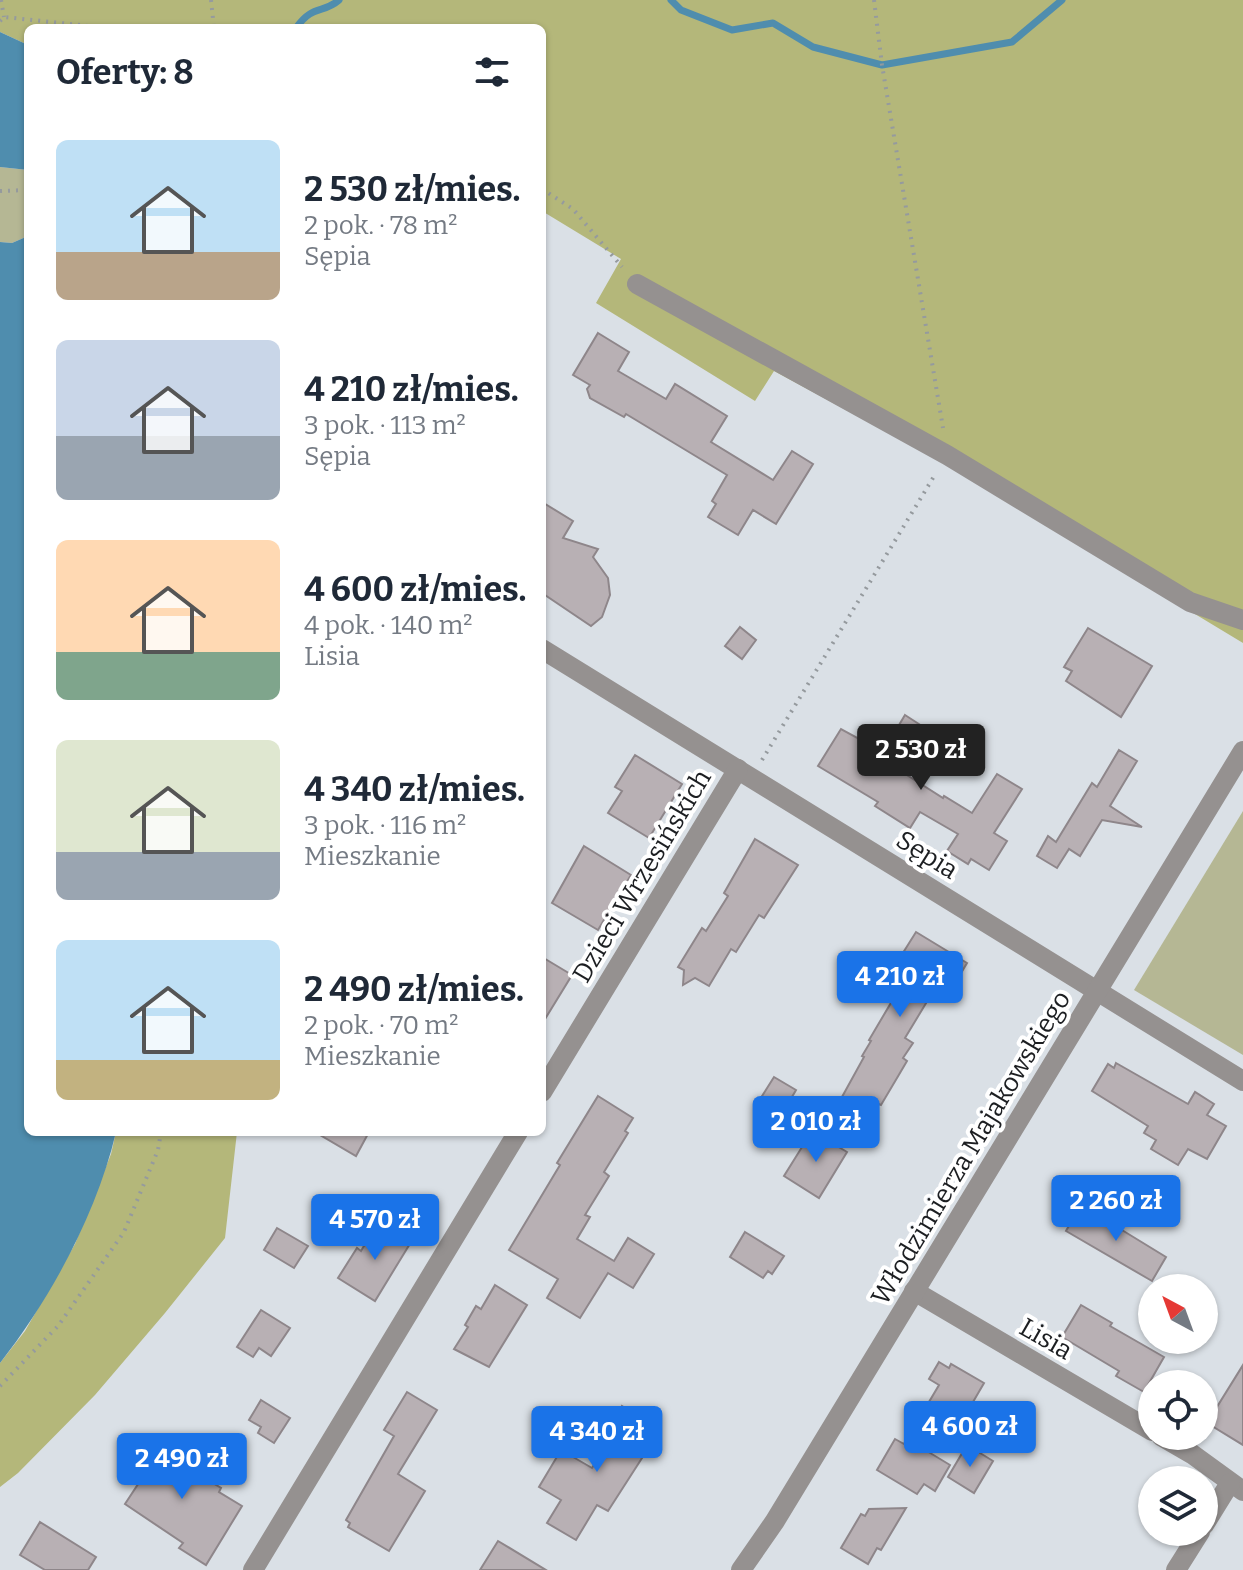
<!DOCTYPE html>
<html lang="pl">
<head>
<meta charset="utf-8">
<style>
  body { margin:0; font-family:Bitter,serif; background:#f2f2f3; color:#1f2937; height:100vh; display:flex; flex-direction:column; font-size:30px; white-space:nowrap }
  * { box-sizing:border-box; margin:0 }
  p { font-size:26px; color:#747a83 }
  .icon { flex:none; width:44px; height:44px; fill:none; stroke:currentColor; stroke-width:2; stroke-linecap:round; stroke-linejoin:round }
  .map { position:relative; flex:1; overflow:hidden }
  .side { position:absolute; left:24px; top:24px; width:522px; height:1112px; display:flex; flex-direction:column; background:#fff; border-radius:12px; box-shadow:0 2px 6px #0004 }
  .side>* { flex:none }
  .needle { width:52px; rotate:319deg }
  .fabs { position:absolute; left:1138px; top:1274px; display:grid; gap:16px }
  .fabs a { display:grid; place-items:center; width:80px; height:80px; border-radius:50%; background:#fff; box-shadow:0 2px 6px #0004; font-size:40px }
  .price { position:absolute; translate:-50% -68px; padding:0 18px; border-radius:8px; background:#1a73e8; color:#fff; font-size:26px; line-height:52px; filter:drop-shadow(0 2px 4px #0008) }
  .price::after { content:''; position:absolute; left:50%; top:48px; width:24px; height:18px; margin-left:-12px; background:inherit; clip-path:polygon(0 0,100% 0,50% 100%) }
  .price.active { background:#222; color:#fff }
  ul { padding:0; list-style:none }
  li { display:flex; align-items:center; gap:24px; height:200px; padding:0 32px }
  li span { display:grid; place-items:center; flex:none; width:224px; height:160px; border-radius:12px; color:#555 }
  li>.icon { margin-inline-start:auto }
  span .icon { width:96px; height:96px; fill:#fffc; stroke-width:1 }
  li b { font-size:34px }
  h2 { display:flex; justify-content:space-between; align-items:center; height:96px; padding:0 32px; font-size:34px }
  .map>svg:first-child { display:block }
  .green { fill:#b5b794 }
  .forest { fill:#b4b77a }
  .water { fill:#4f8dae }
  .lines { fill:none; stroke-linecap:round; stroke-linejoin:round }
  .stream { stroke:#4f8dae; stroke-width:7 }
  .building { fill:#b8b0b4; stroke:#8e868a; stroke-width:2 }
  .path { stroke:#959a9e; stroke-width:4; stroke-dasharray:2 6; stroke-linecap:butt }
  .minor { stroke:#959190; stroke-width:20 }
  .labels { text-anchor:middle; dominant-baseline:central; stroke-width:8; stroke-linejoin:round; paint-order:stroke }
  .street-label { font-size:26px; fill:#1c1e21; stroke:#fff }
</style>
</head>
<body>
<div class="map">
<svg width="1243" height="1570" viewBox="0 0 1243 1570">
  <rect width="100%" height="100%" fill="#dae0e6"/>
  <g class="green">
    <polygon points="0,167 28,170 28,236 12,243 0,242"/>
    <polygon points="1243,811 1243,1055 1134,990"/>
  </g>
  <g class="forest">
    <polygon points="0,0 1243,0 1243,643 948,465 774,371 755,401 596,303 621,259 542,211 542,28 28,28 28,45 0,32"/>
    <polygon points="116,1132 237,1132 225,1238 165,1313 95,1395 18,1473 0,1487 0,1363 25,1331 75,1244 111,1154"/>
  </g>
  <g class="water">
    <polygon points="0,32 28,45 28,170 0,167"/>
    <path d="M 28,236 L 28,1132 L 116,1132 C 97,1213 51,1298 0,1363 L 0,242 L 12,243 Z"/>
  </g>
  <g class="lines">
    <g class="stream">
      <polyline points="671,0 681,10 732,30 773,23 813,47 882,65 1012,42 1062,0"/>
      <path d="M 296,28 C 313,4 323,14 339,0"/>
    </g>
  </g>
  <g class="building">
    <polygon points="598,333 629,352 618,371 666,399 675,384 727,416 711,442 773,480 792,451 813,464 776,524 753,510 738,535 708,517 716,504 712,501 727,475 626,414 624,417 590,398 587,389 590,385 573,375"/>
    <polygon points="542,502 573,521 563,538 598,549 593,557 608,578 610,595 602,617 591,626 542,593"/>
    <polygon points="740,627 756,640 742,659 725,646"/>
    <polygon points="1088,628 1152,666 1121,717 1066,681 1072,671 1064,667"/>
    <polygon points="905,715 925,728 899,770 943,798 944,796 972,813 997,774 1022,789 994,833 1007,841 989,870 971,859 968,864 947,851 958,834 920,812 910,828 875,806 878,802 818,766 841,729 883,752"/>
    <polygon points="1119,750 1137,761 1110,806 1142,827 1102,820 1080,856 1069,849 1057,868 1037,856 1048,836 1056,842 1092,783 1097,787"/>
    <polygon points="635,755 682,784 649,838 608,813 622,791 615,787"/>
    <polygon points="755,839 798,865 764,918 759,915 736,952 731,949 709,986 695,978 683,985 684,970 678,967 702,928 706,931 728,896 724,893"/>
    <polygon points="584,846 631,875 598,930 552,903"/>
    <polygon points="916,932 967,963 955,983 943,975 905,1038 913,1043 903,1058 907,1061 897,1078 881,1105 879,1104 876,1109 868,1104 864,1111 842,1097 864,1057 862,1056 871,1041 869,1040 895,996 881,988"/>
    <polygon points="542,957 572,975 542,1024"/>
    <polygon points="1116,1063 1188,1104 1195,1092 1214,1104 1207,1115 1226,1126 1207,1159 1188,1149 1178,1165 1151,1149 1156,1140 1144,1133 1148,1126 1092,1091 1108,1064 1114,1068"/>
    <polygon points="774,1077 796,1090 782,1114 759,1101"/>
    <polygon points="598,1096 633,1118 625,1131 628,1133 604,1172 609,1176 585,1215 590,1217 577,1239 614,1261 628,1238 654,1254 633,1288 608,1273 580,1318 547,1298 558,1279 509,1250 560,1165 557,1163"/>
    <polygon points="812,1131 847,1152 819,1198 784,1176"/>
    <polygon points="315,1132 369,1132 356,1156"/>
    <polygon points="1081,1205 1166,1257 1152,1281 1066,1231"/>
    <polygon points="378,1222 411,1242 375,1301 338,1278 357,1248 361,1251"/>
    <polygon points="277,1228 308,1246 294,1268 264,1250"/>
    <polygon points="745,1232 784,1256 772,1274 768,1271 763,1278 730,1257"/>
    <polygon points="495,1285 527,1305 489,1367 454,1349 468,1327 465,1325 476,1306 481,1309"/>
    <polygon points="1081,1305 1112,1323 1110,1326 1164,1357 1144,1392 1116,1376 1119,1371 1062,1337"/>
    <polygon points="261,1310 290,1328 271,1356 259,1348 253,1357 237,1347"/>
    <polygon points="939,1362 949,1368 951,1364 984,1383 962,1421 929,1402 939,1385 929,1379"/>
    <polygon points="1243,1365 1243,1445 1207,1423"/>
    <polygon points="407,1392 437,1410 398,1474 425,1491 389,1551 348,1527 350,1523 346,1520 394,1436 384,1430"/>
    <polygon points="261,1400 290,1418 274,1443 258,1433 261,1427 249,1420"/>
    <polygon points="622,1406 660,1430 608,1511 597,1505 576,1540 547,1523 561,1500 539,1487 561,1450 592,1468 612,1436 606,1432"/>
    <polygon points="159,1435 193,1455 186,1467 221,1488 219,1492 242,1506 206,1565 179,1548 183,1543 125,1504 146,1472 139,1468"/>
    <polygon points="895,1439 904,1444 907,1439 950,1465 935,1491 924,1484 917,1494 877,1470"/>
    <polygon points="967,1445 993,1461 974,1493 948,1477"/>
    <polygon points="906,1508 881,1550 877,1548 868,1564 841,1548 861,1514 865,1516 869,1509"/>
    <polygon points="40,1522 96,1557 88,1570 45,1570 20,1555"/>
    <polygon points="498,1541 546,1570 480,1570"/>
  </g>
  <g class="lines">
    <g class="path">
      <polyline points="1,0 4,17"/>
      <polyline points="211,0 214,28"/>
      <polyline points="874,0 882,65 943,428"/>
      <polyline points="0,21 4,17 108,28"/>
      <polyline points="542,189 573,209 622,267"/>
      <polyline points="0,191 28,190"/>
      <polyline points="762,760 936,473"/>
      <polyline points="0,1386 58,1326 124,1232 158,1150 161,1132"/>
    </g>
    <g class="minor">
      <polyline points="637,284 947,455 1190,602 1243,620"/>
      <polyline points="542,649 1243,1081"/>
      <polyline points="542,1092 738,769"/>
      <polyline points="914,1291 1152,1431"/>
      <polyline points="1161,1436 1192,1454 1243,1491"/>
      <polyline points="1204,1525 1230,1483"/>
      <polyline points="253,1570 518,1132"/>
      <polyline points="741,1570 775,1521 1243,751"/>
      <polyline points="1176,1570 1200,1532"/>
    </g>
  </g>
  <g class="labels">
    <g class="street-label">
      <text transform="translate(927 855) rotate(32)">Sępia</text>
      <text transform="translate(642 876) rotate(-59)">Dzieci Wrzesińskich</text>
      <text transform="translate(971 1148) rotate(-59)">Włodzimierza Majakowskiego</text>
      <text transform="translate(1046 1339) rotate(30)">Lisia</text>
    </g>
  </g>
</svg>
<div class="fabs">
<a><svg class="needle" viewBox="-14 -14 28 28"><path d="M0-13l5 13h-10z" fill="#e53935"/><path d="M0 13l5-13h-10z" fill="#747a83"/></svg></a>
<a><svg class="icon" aria-label="locate" viewBox="0 0 24 24"><circle cx="12" cy="12" r="6"/><path d="M12 2v4M12 18v4M2 12h4M18 12h4"/></svg></a>
<a><svg class="icon" aria-label="layers" viewBox="0 0 24 24"><path d="M12 4l9 5-9 5-9-5zM3 14l9 5 9-5"/></svg></a>
</div>
<b class="price active" style="left:921px;top:792px">2 530 zł</b>
<b class="price" style="left:900px;top:1019px">4 210 zł</b>
<b class="price" style="left:816px;top:1164px">2 010 zł</b>
<b class="price" style="left:1116px;top:1243px">2 260 zł</b>
<b class="price" style="left:375px;top:1262px">4 570 zł</b>
<b class="price" style="left:970px;top:1469px">4 600 zł</b>
<b class="price" style="left:597px;top:1474px">4 340 zł</b>
<b class="price" style="left:182px;top:1501px">2 490 zł</b>
<section class="side">
<h2>Oferty: 8<svg class="icon" aria-label="filters" viewBox="0 0 24 24"><path d="M4 7h16M4 17h16"/><circle cx="9" cy="7" r="2"/><circle cx="15" cy="17" r="2"/></svg></h2>
<ul>
<li><span style="background:linear-gradient(#bfe0f5 70%,#b9a48a 0)"><svg class="icon" aria-label="home" viewBox="0 0 24 24"><path d="M3 11l9-7 9 7M6 9v11h12V9"/></svg></span><div><b>2 530 zł/mies.</b><p>2 pok. · 78 m²</p><p>Sępia</p></div></li>
<li><span style="background:linear-gradient(#c9d6e8 60%,#9aa5b1 0)"><svg class="icon" aria-label="home" viewBox="0 0 24 24"><path d="M3 11l9-7 9 7M6 9v11h12V9"/></svg></span><div><b>4 210 zł/mies.</b><p>3 pok. · 113 m²</p><p>Sępia</p></div></li>
<li><span style="background:linear-gradient(#ffd9b3 70%,#7fa58c 0)"><svg class="icon" aria-label="home" viewBox="0 0 24 24"><path d="M3 11l9-7 9 7M6 9v11h12V9"/></svg></span><div><b>4 600 zł/mies.</b><p>4 pok. · 140 m²</p><p>Lisia</p></div></li>
<li><span style="background:linear-gradient(#dfe7d0 70%,#9aa5b1 0)"><svg class="icon" aria-label="home" viewBox="0 0 24 24"><path d="M3 11l9-7 9 7M6 9v11h12V9"/></svg></span><div><b>4 340 zł/mies.</b><p>3 pok. · 116 m²</p><p>Mieszkanie</p></div></li>
<li><span style="background:linear-gradient(#bfe0f5 75%,#c2b280 0)"><svg class="icon" aria-label="home" viewBox="0 0 24 24"><path d="M3 11l9-7 9 7M6 9v11h12V9"/></svg></span><div><b>2 490 zł/mies.</b><p>2 pok. · 70 m²</p><p>Mieszkanie</p></div></li>
</ul>
</section>
</div>
</body>
</html>
